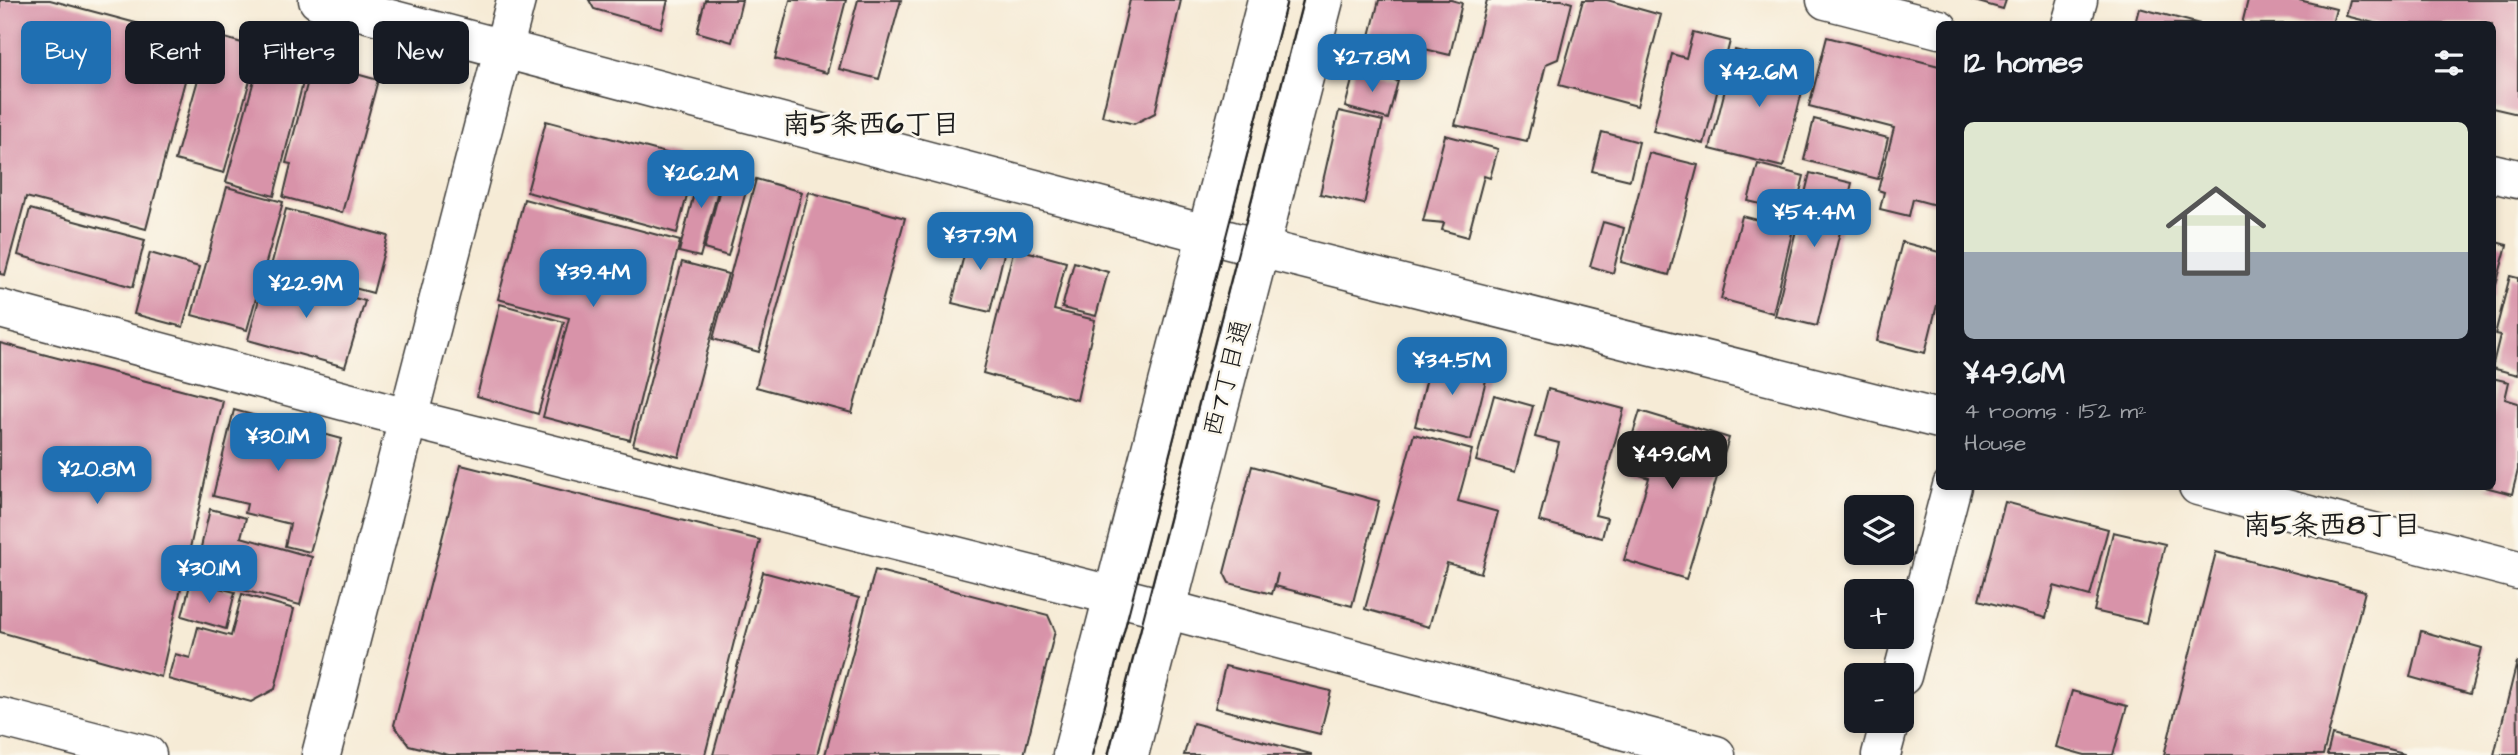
<!DOCTYPE html>
<html lang="en">
<head>
<meta charset="utf-8">
<style>
  body { margin:0; font-family:"Architects Daughter","Klee One",sans-serif; background:#20242c; color:#f1f3f6; height:100vh; display:flex; flex-direction:column; font-size:26px; white-space:nowrap }
  * { box-sizing:border-box; margin:0 }
  p { font-size:23px; color:#9ea1a6 }
  .icon { flex:none; width:38px; height:38px; fill:none; stroke:currentColor; stroke-width:2; stroke-linecap:round; stroke-linejoin:round }
  .map { position:relative; flex:1; overflow:hidden }
  .details { position:absolute; left:1936px; top:21px; width:560px; height:469px; display:flex; flex-direction:column; background:#171b24; border-radius:10px; box-shadow:0 4px 10px #0003 }
  .details>* { flex:none }
  .banner { position:absolute; left:21px; top:21px; width:665px; height:63px; display:flex; gap:14px }
  .buttons { position:absolute; left:1844px; top:495px; display:grid; gap:14px }
  .buttons a { display:grid; place-items:center; width:70px; height:70px; border-radius:10px; background:#171b24; box-shadow:0 4px 10px #0003; font-size:35px }
  .price { position:absolute; translate:-50% -60px; padding:0 16px; border-radius:14px; background:#1f6fb2; color:#fff; font-size:23px; line-height:46px; filter:drop-shadow(0 2px 4px #0008) }
  .price::after { content:''; position:absolute; left:50%; top:42px; width:21px; height:16px; margin-left:-10px; background:inherit; clip-path:polygon(0 0,100% 0,50% 100%) }
  .price.active { background:#222; color:#fff }
  ul { padding:0; list-style:none }
  li { display:grid; align-content:center; gap:14px; height:371px; padding:0 28px }
  li span { display:grid; place-items:center; height:217px; border-radius:10px; color:#555 }
  li>.icon { margin-inline-start:auto }
  span .icon { width:126px; height:126px; fill:#fffc; stroke-width:1 }
  li b { font-size:30px }
  h2 { display:flex; justify-content:space-between; align-items:center; height:84px; padding:0 28px; font-size:30px }
  .chip { padding:0 24px; border-radius:10px; background:#171b24; box-shadow:0 4px 10px #0003; font-size:24px; line-height:63px }
  .chip.active { background:#1f6fb2; color:#fff }
  .map>svg:first-child { display:block }
  .building { fill:#d893a9 }
  .lines { fill:none; stroke-linecap:round; stroke-linejoin:round }
  .minor-casing { stroke:#3d3b38; stroke-width:41 }
  .minor { stroke:#fff; stroke-width:38 }
  .tram { stroke:#1c1c1c; stroke-width:2 }
  .labels { text-anchor:middle; dominant-baseline:central; stroke-width:5; stroke-linejoin:round; paint-order:stroke }
  .street-label { font-size:26px; fill:#1c1c1c; stroke:#fbf7ec }
  .neighbourhood-label { font-size:28px; font-weight:bold; fill:#1c1c1c; stroke:#fbf7ec }
</style>
</head>
<body>
<div class="map">
<svg width="2518" height="755" viewBox="0 0 2518 755">
  <rect width="100%" height="100%" fill="#fbf7ec"/>
  <filter id="ink" filterUnits="userSpaceOnUse"><feTurbulence type="fractalNoise" baseFrequency=".0143" numOctaves="2"/><feDisplacementMap in="SourceGraphic" scale="14" xChannelSelector="R" yChannelSelector="G"/><feConvolveMatrix kernelMatrix="1 2 1 2 8 2 1 2 1" color-interpolation-filters="sRGB"/></filter>
  <filter id="wash" filterUnits="userSpaceOnUse"><feTurbulence type="fractalNoise" baseFrequency=".00686" numOctaves="4" result="noise"/><feDisplacementMap in="SourceGraphic" scale="28" xChannelSelector="R" yChannelSelector="G"/><feGaussianBlur stdDeviation="1.57" result="paint"/><feColorMatrix in="noise" values="0 0 0 0 0 0 0 0 0 0 0 0 0 0 0 0 0 1.4 0 .05"/><feComposite in="paint" operator="in"/></filter>
  <g filter="url(#wash)">
    <rect width="100%" height="100%" fill="#f6ebd6"/>
    <g id="blocks">
      <g class="building">
        <polygon points="0,0 50,0 196,39 146,229 26,197 5,275 0,274"/>
        <polygon points="589,0 668,0 661,28 594,9"/>
        <polygon points="705,0 742,0 732,42 697,32"/>
        <polygon points="790,0 846,0 827,73 775,59"/>
        <polygon points="858,0 901,0 879,79 839,69"/>
        <polygon points="1130,0 1181,0 1155,113 1134,124 1102,116"/>
        <polygon points="1379,0 1451,0 1462,3 1450,55 1370,36"/>
        <polygon points="1487,0 1562,0 1572,3 1558,59 1546,64 1527,141 1455,125"/>
        <polygon points="1583,0 1607,0 1661,15 1637,106 1559,85"/>
        <polygon points="1971,0 2006,0 2003,9"/>
        <polygon points="2248,0 2299,0 2336,9 2332,24 2242,24"/>
        <polygon points="2350,0 2518,0 2518,114 2492,108 2492,24 2378,24 2346,16"/>
        <polygon points="2139,8 2200,24 2135,24"/>
        <polygon points="1693,32 1730,41 1704,144 1653,131 1672,54 1686,58"/>
        <polygon points="211,34 259,48 224,173 175,160"/>
        <polygon points="1827,37 1939,66 1939,206 1913,199 1909,216 1880,209 1884,192 1878,190 1894,128 1809,106"/>
        <polygon points="263,47 309,59 274,196 226,182"/>
        <polygon points="1735,50 1808,68 1783,167 1710,149"/>
        <polygon points="313,62 378,80 342,213 283,197 291,164 286,163"/>
        <polygon points="1355,69 1398,81 1388,119 1345,107"/>
        <polygon points="1339,111 1383,121 1364,204 1320,194"/>
        <polygon points="1814,119 1888,138 1878,179 1804,160"/>
        <polygon points="546,121 696,161 677,233 527,192"/>
        <polygon points="1602,132 1639,142 1630,180 1592,171"/>
        <polygon points="1445,135 1498,149 1490,178 1484,176 1468,237 1442,230 1444,223 1423,221"/>
        <polygon points="1649,153 1698,165 1669,275 1621,262"/>
        <polygon points="702,162 724,169 700,257 679,252"/>
        <polygon points="1758,164 1804,176 1795,212 1748,201"/>
        <polygon points="725,170 750,177 728,256 704,249"/>
        <polygon points="1810,173 1852,183 1817,326 1775,316"/>
        <polygon points="756,179 802,192 759,352 713,339"/>
        <polygon points="227,187 283,202 247,330 192,315"/>
        <polygon points="809,192 905,218 852,413 756,387"/>
        <polygon points="524,199 680,241 630,440 543,417 569,318 498,299"/>
        <polygon points="30,209 145,240 133,287 18,255"/>
        <polygon points="286,209 388,236 373,293 271,266"/>
        <polygon points="1742,216 1793,229 1773,313 1721,299"/>
        <polygon points="1603,222 1624,228 1613,273 1590,266"/>
        <polygon points="970,231 1007,241 990,312 952,303"/>
        <polygon points="2492,241 2507,245 2493,296 2492,296"/>
        <polygon points="1902,242 1939,252 1939,297 1925,353 1877,341"/>
        <polygon points="1014,248 1066,262 1054,310 1095,320 1077,400 983,373"/>
        <polygon points="150,253 199,267 183,327 134,314"/>
        <polygon points="682,262 728,274 679,457 633,445"/>
        <polygon points="1074,262 1108,272 1096,316 1062,308"/>
        <polygon points="266,273 365,301 345,367 248,340"/>
        <polygon points="2510,276 2518,278 2518,375 2492,368 2500,335 2495,334"/>
        <polygon points="500,304 564,322 538,414 477,396"/>
        <polygon points="0,343 223,401 161,677 0,632"/>
        <polygon points="1433,354 1489,368 1471,440 1415,426"/>
        <polygon points="2492,378 2509,382 2505,399 2518,403 2518,470 2512,494 2485,487 2492,486"/>
        <polygon points="1548,389 1624,409 1595,515 1607,518 1602,538 1539,521 1559,443 1535,437"/>
        <polygon points="1494,395 1533,406 1515,472 1476,461"/>
        <polygon points="234,410 342,439 310,552 285,546 290,524 245,513 247,504 213,496"/>
        <polygon points="1640,411 1729,438 1686,579 1624,560 1649,478 1622,469"/>
        <polygon points="1414,434 1472,450 1458,501 1498,512 1481,573 1447,563 1429,627 1365,609"/>
        <polygon points="461,465 760,540 705,755 449,755 409,745 394,725"/>
        <polygon points="1252,466 1379,501 1352,606 1275,586 1278,573 1272,594 1229,583 1224,573"/>
        <polygon points="2005,502 2108,529 2090,596 2054,586 2046,618 1979,600"/>
        <polygon points="210,509 246,518 241,537 312,557 300,605 194,577"/>
        <polygon points="2113,532 2165,544 2146,623 2094,611"/>
        <polygon points="2216,552 2365,591 2323,755 2164,755"/>
        <polygon points="875,570 1048,615 1055,631 1024,755 825,755"/>
        <polygon points="763,572 859,598 817,755 713,755"/>
        <polygon points="191,581 235,592 226,629 182,616"/>
        <polygon points="242,594 294,609 275,689 251,702 168,679 175,654 190,658 198,627 231,636"/>
        <polygon points="2421,631 2482,648 2470,694 2410,677"/>
        <polygon points="2517,662 2518,755 2494,755"/>
        <polygon points="1225,666 1331,691 1320,734 1215,708"/>
        <polygon points="2072,691 2127,706 2113,755 2085,755 2056,747"/>
        <polygon points="1193,723 1311,754 1311,755 1184,755"/>
        <polygon points="2332,735 2404,754 2404,755 2327,755"/>
      </g>
    </g>
  </g>
  <g filter="url(#ink)">
    <use href="#blocks" fill-opacity="0" stroke="#3d3b38" stroke-width="2"/>
    <g class="lines">
      <defs>
        <g id="minor">
          <polyline points="318,0 1240,243 1939,419"/>
          <polyline points="1826,0 1939,29"/>
          <polyline points="2071,24 2078,0"/>
          <polyline points="2492,173 2518,179"/>
          <polyline points="0,309 407,418 1147,604 1716,755"/>
          <polyline points="2198,486 2518,570"/>
          <polyline points="1902,676 1952,486"/>
          <polyline points="0,717 147,755"/>
          <polyline points="321,755 516,0"/>
          <polyline points="1072,755 1267,0"/>
          <polyline points="1129,755 1324,0"/>
          <polyline points="1881,755 1890,721"/>
        </g>
      </defs>
      <use href="#minor" class="minor-casing"/>
      <use href="#minor" class="minor"/>
      <g class="tram">
        <polyline points="1092,755 1287,0"/>
        <polyline points="1108,755 1303,0"/>
      </g>
    </g>
  </g>
  <g class="labels">
    <g class="street-label">
      <text transform="translate(1227 378) rotate(-75)">西7丁目通</text>
    </g>
    <g class="neighbourhood-label">
      <text x="871" y="124">南5条西6丁目</text>
      <text x="2332" y="525">南5条西8丁目</text>
    </g>
  </g>
</svg>
<div class="buttons">
<a><svg class="icon" aria-label="layers" viewBox="0 0 24 24"><path d="M12 4l9 5-9 5-9-5zM3 14l9 5 9-5"/></svg></a>
<a>+</a>
<a>−</a>
</div>
<b class="price" style="left:1372px;top:94px">¥27.8M</b>
<b class="price" style="left:1759px;top:109px">¥42.6M</b>
<b class="price" style="left:701px;top:210px">¥26.2M</b>
<b class="price" style="left:1814px;top:249px">¥54.4M</b>
<b class="price" style="left:980px;top:272px">¥37.9M</b>
<b class="price" style="left:593px;top:309px">¥39.4M</b>
<b class="price" style="left:306px;top:320px">¥22.9M</b>
<b class="price" style="left:1452px;top:397px">¥34.5M</b>
<b class="price" style="left:278px;top:473px">¥30.1M</b>
<b class="price active" style="left:1672px;top:491px">¥49.6M</b>
<b class="price" style="left:97px;top:506px">¥20.8M</b>
<b class="price" style="left:209px;top:605px">¥30.1M</b>
<div class="banner">
<a class="chip active">Buy</a>
<a class="chip">Rent</a>
<a class="chip">Filters</a>
<a class="chip">New</a>
</div>
<section class="details">
<h2>12 homes<svg class="icon" aria-label="filters" viewBox="0 0 24 24"><path d="M4 7h16M4 17h16"/><circle cx="9" cy="7" r="2"/><circle cx="15" cy="17" r="2"/></svg></h2>
<ul>
<li><span style="background:linear-gradient(#dfe7d0 60%,#9aa5b1 0)"><svg class="icon" aria-label="home" viewBox="0 0 24 24"><path d="M3 11l9-7 9 7M6 9v11h12V9"/></svg></span><div><b>¥49.6M</b><p>4 rooms · 152 m²</p><p>House</p></div></li>
</ul>
</section>
</div>
</body>
</html>
